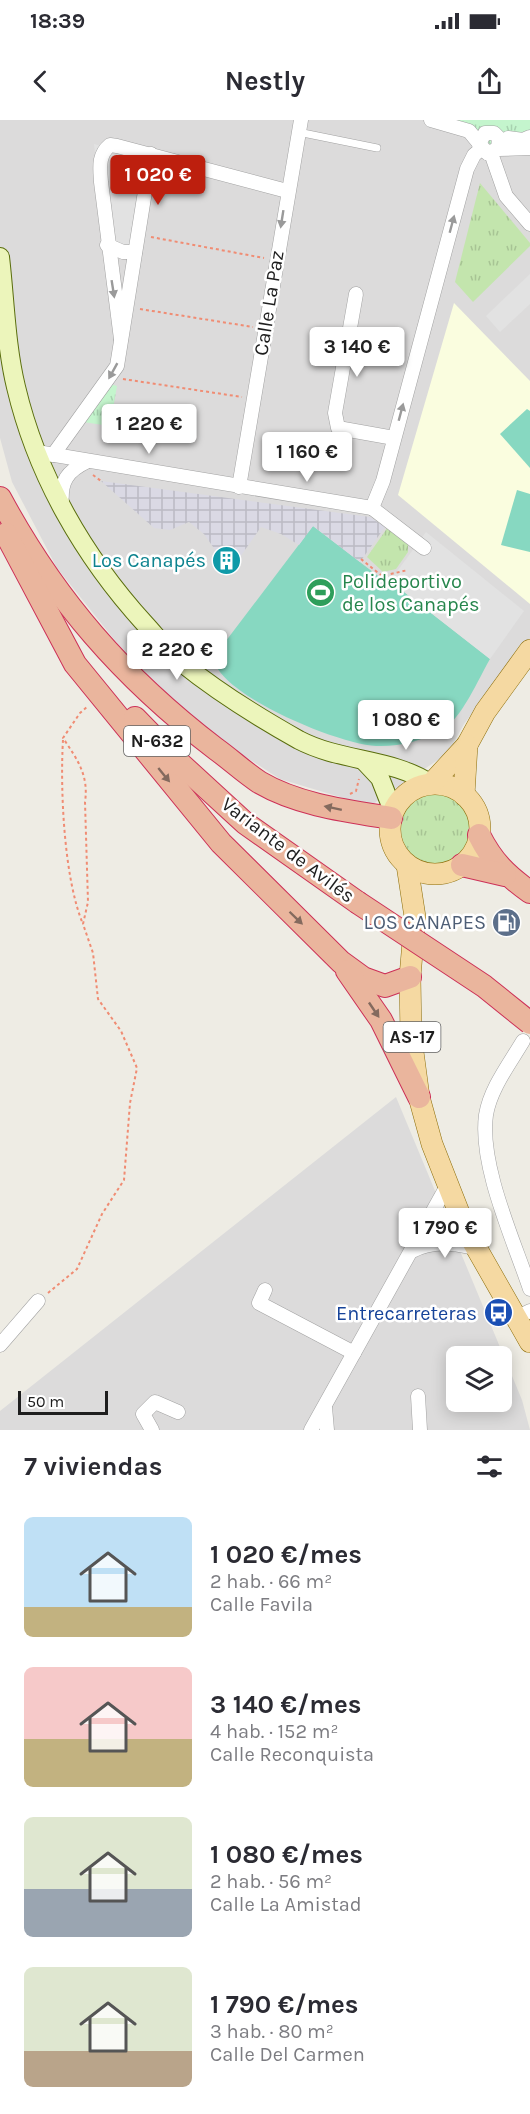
<!DOCTYPE html>
<html lang="es">
<head>
<meta charset="utf-8">
<style>
  body { margin:0; font-family:Karla,sans-serif; background:#f2f2f3; color:#2b2b33; height:100vh; display:flex; flex-direction:column; font-size:22px; white-space:nowrap }
  * { box-sizing:border-box; margin:0 }
  p { font-size:20px; color:#7c7c81 }
  .icon { flex:none; width:33px; height:33px; fill:none; stroke:currentColor; stroke-width:2; stroke-linecap:round; stroke-linejoin:round }
  .map { position:relative; height:1310px; overflow:hidden }
  .side { display:flex; flex-direction:column; background:#fff; flex:1 }
  .side>* { flex:none }
  .tools { position:absolute; left:446px; top:1226px; display:grid; gap:12px }
  .tools a { display:grid; place-items:center; width:66px; height:66px; border-radius:9px; background:#fff; box-shadow:0 3px 15px #0003; font-size:30px }
  .scale { position:absolute; left:18px; bottom:15px; width:90px; box-sizing:border-box; padding-left:6px; border:3px solid #1e1e1e; border-top:0; font-size:16px; line-height:21px; white-space:nowrap; color:#1e1e1e; -webkit-text-stroke:4px #fff; paint-order:stroke }
  .price { position:absolute; translate:-50% -51px; padding:0 14px; border-radius:6px; background:#fff; color:#222; font-size:20px; line-height:39px; filter:drop-shadow(0 2px 3px #0008) }
  .price::after { content:''; position:absolute; left:50%; top:36px; width:18px; height:14px; margin-left:-9px; background:inherit; clip-path:polygon(0 0,100% 0,50% 100%) }
  .price.selected { background:#bd1f0e; color:#fff }
  ul { padding:0; list-style:none }
  li { display:flex; align-items:center; gap:18px; height:150px; padding:0 24px }
  li span { display:grid; place-items:center; flex:none; width:168px; height:120px; border-radius:9px; color:#555 }
  li>.icon { margin-inline-start:auto }
  span .icon { width:72px; height:72px; fill:#fffc; stroke-width:1 }
  li b { font-size:26px }
  h2 { display:flex; justify-content:space-between; align-items:center; height:72px; padding:0 24px; font-size:26px }
  .status { display:flex; justify-content:space-between; align-items:center; height:42px; padding:0 30px; background:#fff; direction:ltr }
  .status svg { height:16px; fill:currentColor }
  header { display:flex; justify-content:space-between; align-items:center; height:78px; padding:0 24px; background:#fff; font-size:27px; font-weight:700 }
  .map>svg:first-child { display:block }
  .residential { fill:#dcdbdb; fill-rule:evenodd }
  .education { fill:#fafddf }
  .grass { fill:url(#grass-tufts) }
  .park { fill:url(#park-tufts) }
  .pitch { fill:#87d8c1 }
  .parking { fill:#e2e2e2 }
  .plaza { fill:url(#plaza-grid) }
  .lines { fill:none; stroke-linecap:round; stroke-linejoin:round }
  .service-casing { stroke:#a2a2a2; stroke-width:8 }
  .minor-casing { stroke:#a2a2a2; stroke-width:15 }
  .secondary-casing { stroke:#596d0c; stroke-width:20 }
  .primary-casing { stroke:#8d6e0a; stroke-width:22 }
  .trunk-casing { stroke:#cd3057; stroke-width:24 }
  .path { stroke:#f08c73; stroke-width:2; stroke-dasharray:3 3; stroke-linecap:butt }
  .service { stroke:#fff; stroke-width:7 }
  .minor { stroke:#fff; stroke-width:14 }
  .secondary { stroke:#ecf5bb; stroke-width:18 }
  .primary { stroke:#f5d9a2; stroke-width:21 }
  .trunk { stroke:#eab59d; stroke-width:22 }
  .trunk-bridge-casing { stroke:#cd3057; stroke-width:24; stroke-linecap:butt }
  .trunk-bridge { stroke:#eab59d; stroke-width:22 }
  .oneway { fill:#9a9a9a }
  .oneway2 { fill:#846a5e }
  .labels { text-anchor:middle; dominant-baseline:central; stroke-width:5; stroke-linejoin:round; paint-order:stroke }
  .shield { fill:#fff; stroke:#626262; stroke-width:1.5 }
  .shield-label { font-size:18px; font-weight:bold; fill:#1e1e1e }
  .street-label { font-size:20px; fill:#1e1e1e; stroke:#fff }
  .culture-label { font-size:20px; fill:#0d838f; stroke:#fff; text-anchor:end }
  .leisure-label { font-size:20px; fill:#27864d; stroke:#fff; text-anchor:start }
  .service-label { font-size:20px; fill:#4e5e75; stroke:#fff; text-anchor:end }
  .transit-label { font-size:20px; fill:#164399; stroke:#fff; text-anchor:end }
</style>
</head>
<body>
<div class="status"><b>18:39</b><svg viewBox="0 0 49 12"><path d="M0 12V9h3v3zM5 12V6h3v6zM10 12V3h3v9zM15 12V0h3v12zM26 1h20v11H26zM47 4h2v5h-2z"/></svg></div>
<header><svg class="icon" aria-label="back" viewBox="0 0 24 24"><path d="M15 5l-7 7 7 7"/></svg>Nestly<svg class="icon" aria-label="share" viewBox="0 0 24 24"><path d="M12 15V3M7 8l5-5 5 5M5 13v7h14v-7"/></svg></header>
<div class="map">
<svg width="530" height="1310" viewBox="0 0 530 1310">
  <defs>
    <pattern id="grass-tufts" width="24" height="20" patternUnits="userSpaceOnUse" patternTransform="scale(1.5)"><rect width="24" height="20" fill="#c3e5ad"/><path d="M3 7l-1-3M5 7V3M7 7l1-3M15 17l-1-3M17 17v-4M19 17l1-3" fill="none" stroke="#a7c494"/></pattern>
    <pattern id="park-tufts" width="24" height="20" patternUnits="userSpaceOnUse" patternTransform="scale(1.5)"><rect width="24" height="20" fill="#c4f5cd"/><path d="M3 7l-1-3M5 7V3M7 7l1-3M15 17l-1-3M17 17v-4M19 17l1-3" fill="none" stroke="#a8d2b0"/></pattern>
    <pattern id="plaza-grid" width="8" height="8" patternUnits="userSpaceOnUse" patternTransform="scale(1.5)"><rect width="8" height="8" fill="#dad9e4"/><path d="M0 4h8M4 0v8" fill="none" stroke="#bbbac3"/></pattern>
  </defs>
  <rect width="100%" height="100%" fill="#eeece4"/>
  <g class="residential">
    <polygon points="0,0 530,0 530,550 509,544 464,604 448,633 370,686 280,659 241,634 180,587 117,523 57,448 12,362 0,318"/>
    <path d="M 396,977 L 522,1280 L 530,1310 L 0,1310 L 0,1291 ZM 456,1236 L 501,1236 L 501,1281 L 456,1281 Z"/>
  </g>
  <polygon class="education" points="454,183 530,261 530,484 398,375"/>
  <g class="grass">
    <polygon points="480,63 530,123 530,126 473,182 455,162"/>
    <polygon points="388,407 408,423 408,432 396,449 383,452 367,437"/>
    <circle cx="436" cy="709" r="35"/>
  </g>
  <g class="park">
    <polygon points="429,0 530,0 530,28 498,29 469,11"/>
    <polygon points="110,264 117,266 110,306 83,302"/>
  </g>
  <g class="pitch">
    <polygon points="527,289 530,291 530,348 500,314"/>
    <polygon points="517,370 530,374 530,432 501,425"/>
    <path d="M 313,406 L 382,459 L 390,461 L 490,539 C 479,558 461,600 442,610 C 421,621 399,627 376,626 C 339,624 220,576 213,538 Z"/>
  </g>
  <g class="parking">
    <polygon points="94,24 156,42 139,137 106,132"/>
    <polygon points="530,154 530,184 500,212 486,196"/>
    <polygon points="426,412 524,491 490,539 390,461"/>
  </g>
  <polygon class="plaza" points="101,361 370,397 385,407 360,442 313,406 299,425 281,414 261,407 240,437 220,437 204,414 189,402 170,410 154,408"/>
  <g class="lines">
    <defs>
      <polyline id="service" points="298,12 377,28"/>
      <g id="minor">
        <polyline points="431,0 469,11 487,33 498,29 530,28"/>
        <polyline points="508,18 523,20 530,17"/>
        <polyline points="479,24 485,13 494,13 499,18 498,29"/>
        <polyline points="491,33 506,76 530,104"/>
        <polyline points="107,125 123,132 135,132"/>
        <polyline points="356,174 335,293 338,308 394,318"/>
        <path d="M 121,219 L 101,62 C 100,47 98,35 110,25 L 117,26 L 287,71"/>
        <polyline points="37,332 372,388"/>
        <polyline points="53,335 117,246 151,34"/>
        <polyline points="239,367 301,0"/>
        <path d="M 62,385 C 60,361 67,351 88,341"/>
        <polyline points="372,388 383,361 467,49 474,35 481,29"/>
        <polyline points="372,388 424,428"/>
        <path d="M 523,921 C 510,943 490,969 486,995 C 479,1045 514,1121 530,1169"/>
        <path d="M 412,1131 C 433,1120 452,1123 475,1128"/>
        <polyline points="265,1170 259,1183 354,1233"/>
        <polyline points="516,1198 530,1191"/>
        <polyline points="0,1225 38,1181"/>
        <polyline points="418,1276 420,1310"/>
        <polyline points="325,1287 327,1310"/>
        <polyline points="152,1310 143,1294 155,1282 178,1292"/>
        <polyline points="311,1310 447,1066"/>
      </g>
      <g id="secondary">
        <path d="M 0,137 C 5,180 6,226 16,267 C 37,356 84,437 145,504 C 157,517 168,532 182,543 C 219,573 258,597 299,620 C 341,642 392,638 431,664"/>
        <polyline points="365,642 380,658 393,691"/>
      </g>
      <g id="primary">
        <circle cx="435" cy="709" r="45"/>
        <polyline points="431,664 467,625 485,592 530,530"/>
        <polyline points="464,675 467,625"/>
        <polyline points="407,745 415,797 410,857 411,917 419,977 432,1024 465,1108 530,1222"/>
      </g>
      <g id="trunk">
        <path d="M 0,378 C 55,480 123,558 216,629 C 230,639 244,652 259,662 C 298,685 347,691 391,698"/>
        <polyline points="6,414 75,544 221,723 341,842 363,858 385,866 410,857"/>
        <polyline points="135,598 174,638 245,703 357,782"/>
        <path d="M 479,715 C 492,741 506,755 530,772"/>
        <polyline points="462,745 505,755"/>
        <polyline points="347,851 381,900 419,977"/>
      </g>
    </defs>
    <use href="#service" class="service-casing"/>
    <use href="#minor" class="minor-casing"/>
    <use href="#secondary" class="secondary-casing"/>
    <use href="#primary" class="primary-casing"/>
    <use href="#trunk" class="trunk-casing"/>
    <g class="path">
      <polyline points="151,117 264,138"/>
      <polyline points="140,189 253,207"/>
      <polyline points="123,259 242,277"/>
      <polyline points="93,355 101,361"/>
      <polyline points="361,439 382,456 408,450"/>
      <polyline points="138,537 147,528"/>
      <path d="M 63,620 C 60,669 64,759 83,804"/>
      <polyline points="350,674 356,671 359,659"/>
      <path d="M 48,1173 L 77,1149 L 102,1094 L 124,1060 L 130,983 L 137,948 L 121,911 L 98,879 L 93,833 L 83,804 L 88,782 L 85,682 C 89,655 77,639 63,618 L 80,593 L 88,586"/>
    </g>
    <use href="#service" class="service"/>
    <use href="#minor" class="minor"/>
    <use href="#secondary" class="secondary"/>
    <use href="#primary" class="primary"/>
    <use href="#trunk" class="trunk"/>
    <defs>
      <polyline id="trunk-bridge" points="357,782 484,866 530,903"/>
    </defs>
    <use href="#trunk-bridge" class="trunk-bridge-casing"/>
    <use href="#trunk-bridge" class="trunk-bridge"/>
  </g>
  <defs><path id="oneway-solid" d="M-6-.8H1V-3.2L6.5 0L1 3.2V.8H-6Z" transform="scale(1.5)"/></defs>
  <g class="oneway">
    <use href="#oneway-solid" transform="translate(282 99) rotate(99)"/>
    <use href="#oneway-solid" transform="translate(452 104) rotate(-75)"/>
    <use href="#oneway-solid" transform="translate(113 169) rotate(81)"/>
    <use href="#oneway-solid" transform="translate(113 251) rotate(119)"/>
    <use href="#oneway-solid" transform="translate(401 292) rotate(-75)"/>
  </g>
  <g class="oneway2">
    <use href="#oneway-solid" transform="translate(164 655) rotate(51)"/>
    <use href="#oneway-solid" transform="translate(333 688) rotate(-168)"/>
    <use href="#oneway-solid" transform="translate(296 798) rotate(44)"/>
    <use href="#oneway-solid" transform="translate(374 890) rotate(56)"/>
  </g>
  <defs>
    <symbol id="building-disc" viewBox="-11 -11 22 22"><circle r="9.5" fill="#0f9aa8" stroke="#fff"/><path d="M-4-6H4V6H1V3H-1V6H-4ZM-2.5-4.3h1.7v1.8h-1.7ZM.8-4.3h1.7v1.8H.8ZM-2.5-1h1.7V.8h-1.7ZM.8-1h1.7V.8H.8Z" fill="#fff"/></symbol>
    <symbol id="stadium-disc" viewBox="-11 -11 22 22"><circle r="9.5" fill="#2e9e5b" stroke="#fff"/><path d="M0-5a6.5 5 0 1 0 0 10a6.5 5 0 1 0 0-10ZM-3.5-1.8h7v3.6h-7Z" fill="#fff"/></symbol>
    <symbol id="fuel-disc" viewBox="-11 -11 22 22"><circle r="9.5" fill="#5c6f8a" stroke="#fff"/><path d="M-5.5-6h7V0h2V4h1.3V-2.5L3-4.5l.8-.8L6-3V5H2.5V1h-1V6h-7ZM-4.2-4.7v3.2H.2V-4.7Z" fill="#fff"/></symbol>
    <symbol id="bus-disc" viewBox="-11 -11 22 22"><circle r="9.5" fill="#1a4fb4" stroke="#fff"/><path d="M-5-6H5V4H4V6H2V4H-2V6H-4V4H-5ZM-3.5-4V0h7V-4ZM-3.5 1.2v1.5H-2V1.2ZM2 1.2v1.5H3.5V1.2Z" fill="#fff"/></symbol>
  </defs>
  <g fill-rule="evenodd">
    <use href="#building-disc" x="210" y="424" width="33" height="33"/>
    <use href="#stadium-disc" x="304" y="456" width="33" height="33"/>
    <use href="#fuel-disc" x="490" y="786" width="33" height="33"/>
    <use href="#bus-disc" x="482" y="1176" width="33" height="33"/>
  </g>
  <g class="labels">
    <g class="shield">
      <rect x="124" y="606" width="66" height="30" rx="4.5"/>
      <rect x="383.5" y="902" width="57" height="30" rx="4.5"/>
    </g>
    <g class="shield-label">
      <text x="157" y="621">N-632</text>
      <text x="412" y="917">AS-17</text>
    </g>
    <g class="street-label">
      <text transform="translate(269 183) rotate(-81)">Calle La Paz</text>
      <text transform="translate(288 730) rotate(37)">Variante de Avilés</text>
    </g>
    <g class="culture-label">
      <text x="206" y="440">Los Canapés</text>
    </g>
    <g class="leisure-label">
      <text x="342" y="461">Polideportivo<tspan x="342" dy="23">de los Canapés</tspan></text>
    </g>
    <g class="service-label">
      <text x="486" y="802">LOS CANAPES</text>
    </g>
    <g class="transit-label">
      <text x="477" y="1193">Entrecarreteras</text>
    </g>
  </g>
</svg>
<div class="tools">
<a><svg class="icon" aria-label="layers" viewBox="0 0 24 24"><path d="M12 4l9 5-9 5-9-5zM3 14l9 5 9-5"/></svg></a>
</div>
<div class="scale">50 m</div>
<b class="price selected" style="left:158px;top:86px">1 020 €</b>
<b class="price" style="left:357px;top:258px">3 140 €</b>
<b class="price" style="left:149px;top:335px">1 220 €</b>
<b class="price" style="left:307px;top:363px">1 160 €</b>
<b class="price" style="left:177px;top:561px">2 220 €</b>
<b class="price" style="left:406px;top:631px">1 080 €</b>
<b class="price" style="left:445px;top:1139px">1 790 €</b>
</div>
<section class="side">
<h2>7 viviendas<svg class="icon" aria-label="filters" viewBox="0 0 24 24"><path d="M4 7h16M4 17h16"/><circle cx="9" cy="7" r="2"/><circle cx="15" cy="17" r="2"/></svg></h2>
<ul>
<li><span style="background:linear-gradient(#bfe0f5 75%,#c2b280 0)"><svg class="icon" aria-label="home" viewBox="0 0 24 24"><path d="M3 11l9-7 9 7M6 9v11h12V9"/></svg></span><div><b>1 020 €/mes</b><p>2 hab. · 66 m²</p><p>Calle Favila</p></div></li>
<li><span style="background:linear-gradient(#f6c9c9 60%,#c2b280 0)"><svg class="icon" aria-label="home" viewBox="0 0 24 24"><path d="M3 11l9-7 9 7M6 9v11h12V9"/></svg></span><div><b>3 140 €/mes</b><p>4 hab. · 152 m²</p><p>Calle Reconquista</p></div></li>
<li><span style="background:linear-gradient(#dfe7d0 60%,#9aa5b1 0)"><svg class="icon" aria-label="home" viewBox="0 0 24 24"><path d="M3 11l9-7 9 7M6 9v11h12V9"/></svg></span><div><b>1 080 €/mes</b><p>2 hab. · 56 m²</p><p>Calle La Amistad</p></div></li>
<li><span style="background:linear-gradient(#dfe7d0 70%,#b9a48a 0)"><svg class="icon" aria-label="home" viewBox="0 0 24 24"><path d="M3 11l9-7 9 7M6 9v11h12V9"/></svg></span><div><b>1 790 €/mes</b><p>3 hab. · 80 m²</p><p>Calle Del Carmen</p></div></li>
</ul>
</section>
</body>
</html>
